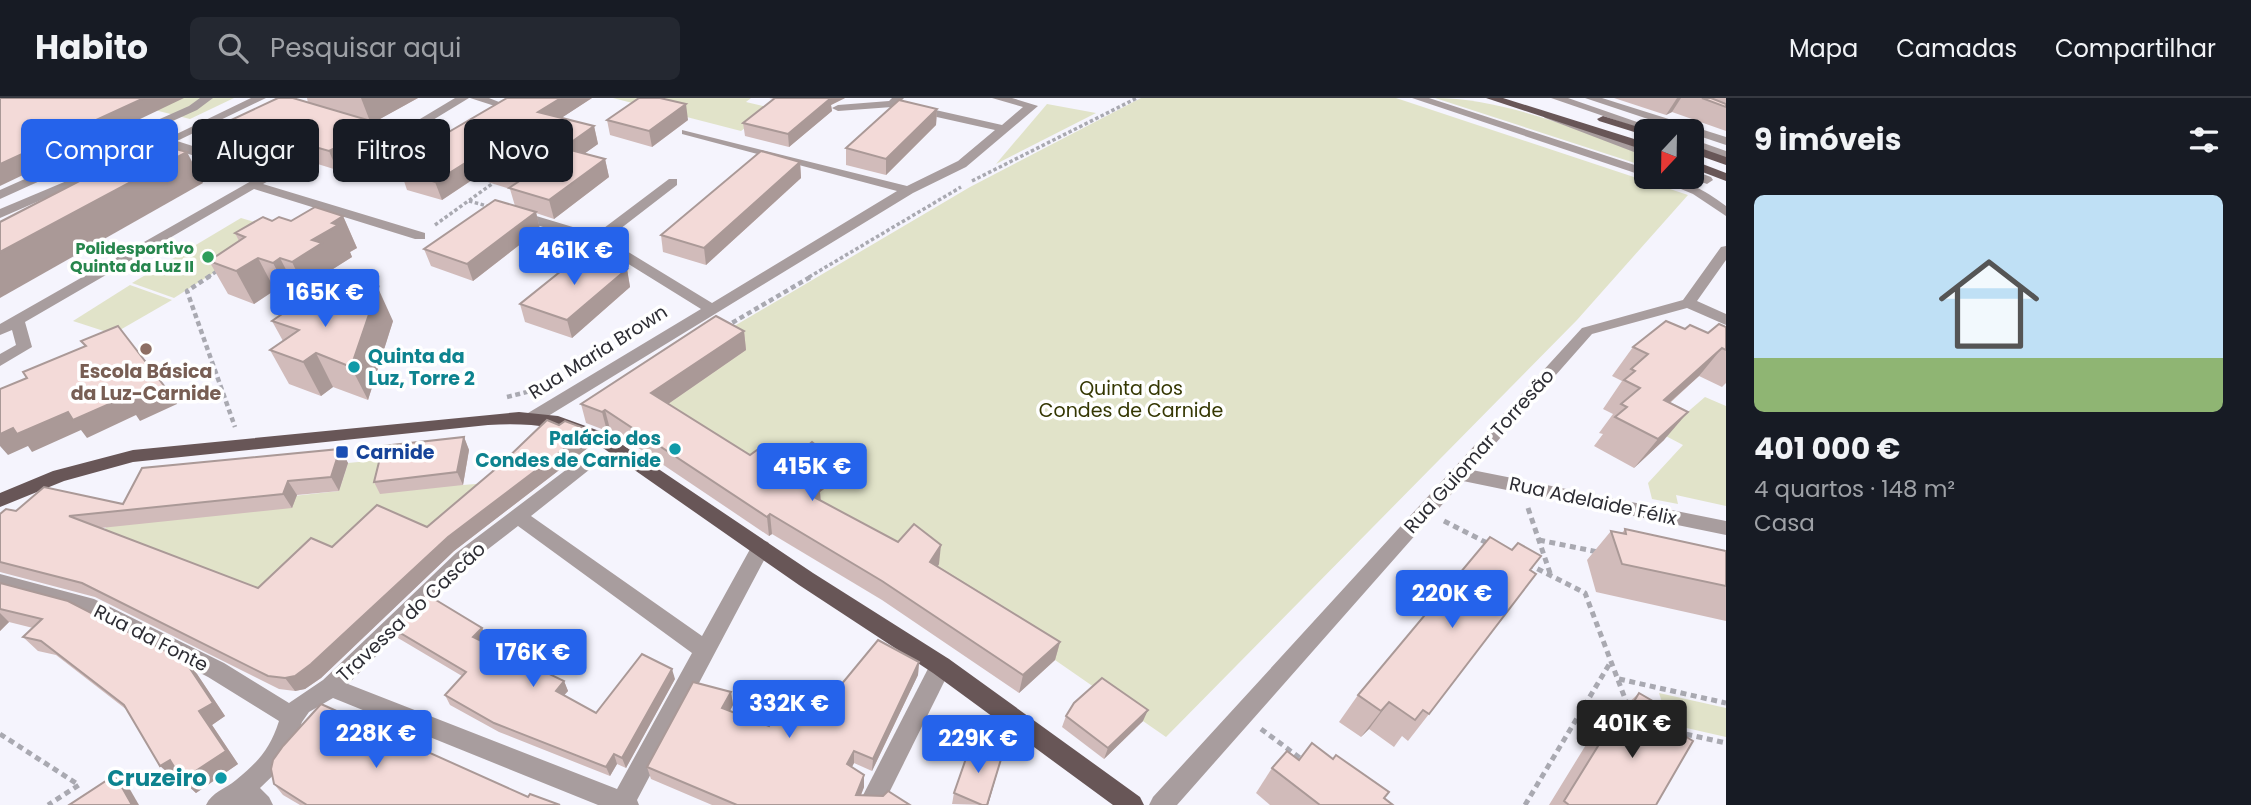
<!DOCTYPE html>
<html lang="pt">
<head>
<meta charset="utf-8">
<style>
  body { margin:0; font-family:Poppins,sans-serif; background:#242831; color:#f1f3f6; height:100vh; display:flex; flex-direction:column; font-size:26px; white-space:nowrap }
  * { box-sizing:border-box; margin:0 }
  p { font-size:23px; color:#9ea1a6 }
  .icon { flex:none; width:38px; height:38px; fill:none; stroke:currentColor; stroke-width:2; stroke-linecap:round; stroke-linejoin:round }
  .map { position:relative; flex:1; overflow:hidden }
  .sheet { display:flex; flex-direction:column; background:#171b24; width:525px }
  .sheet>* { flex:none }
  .guide { position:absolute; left:21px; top:21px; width:665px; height:63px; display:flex; gap:14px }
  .needle { width:46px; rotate:202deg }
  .fabs { position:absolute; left:1634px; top:21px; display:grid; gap:14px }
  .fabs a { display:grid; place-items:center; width:70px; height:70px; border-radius:10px; background:#171b24; box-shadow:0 2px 5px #0004; font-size:35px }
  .price { position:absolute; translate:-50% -60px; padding:0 16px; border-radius:7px; background:#2563eb; color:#fff; font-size:23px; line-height:46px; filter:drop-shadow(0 2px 4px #0008) }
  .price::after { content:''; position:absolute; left:50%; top:42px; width:21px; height:16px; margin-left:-10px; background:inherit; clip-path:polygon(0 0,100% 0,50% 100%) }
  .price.on { background:#222; color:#fff }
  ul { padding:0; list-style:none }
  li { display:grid; align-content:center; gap:14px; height:371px; padding:0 28px }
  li+li { border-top:2px solid #363941 }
  li span { display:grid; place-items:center; height:217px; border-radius:10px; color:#555 }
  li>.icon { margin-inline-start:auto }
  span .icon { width:126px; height:126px; fill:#fffc; stroke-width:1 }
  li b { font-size:30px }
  h2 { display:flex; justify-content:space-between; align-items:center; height:84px; padding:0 28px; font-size:30px }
  .chip { padding:0 24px; border-radius:10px; background:#171b24; box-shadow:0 2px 5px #0004; font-size:24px; line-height:63px }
  .chip.on { background:#2563eb; color:#fff }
  header { display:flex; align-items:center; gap:42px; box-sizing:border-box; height:98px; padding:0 35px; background:#171b24; border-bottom:2px solid #363941 }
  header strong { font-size:33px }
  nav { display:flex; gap:38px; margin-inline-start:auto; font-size:24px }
  .search { width:490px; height:63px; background:#242831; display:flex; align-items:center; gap:18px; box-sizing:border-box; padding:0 24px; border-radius:10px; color:#9ea1a6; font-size:26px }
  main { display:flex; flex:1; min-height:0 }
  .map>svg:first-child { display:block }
  .green { fill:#e1e3c9 }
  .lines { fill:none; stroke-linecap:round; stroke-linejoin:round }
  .path-far2 { stroke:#a9a9b1; stroke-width:3.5; stroke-dasharray:3.5 2.5; stroke-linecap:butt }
  .path-far1 { stroke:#a9a9b1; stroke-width:4.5; stroke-dasharray:5 3.5; stroke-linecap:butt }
  .path { stroke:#a9a9b1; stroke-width:5; stroke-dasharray:6 4.5; stroke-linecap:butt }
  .minor { fill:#a89d9e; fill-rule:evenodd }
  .major { fill:#685657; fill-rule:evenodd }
  .wall { fill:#d1bbba }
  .shaded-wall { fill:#aa9997 }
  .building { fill:#f3dad8; stroke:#aa9997; stroke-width:2 }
  .leisure-dot { fill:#2e9e5b; stroke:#fff; stroke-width:2.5 }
  .education-dot { fill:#8d6e63; stroke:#fff; stroke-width:2.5 }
  .culture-dot { fill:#0f9aa8; stroke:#fff; stroke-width:2.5 }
  .transit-dot { fill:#1a4fb4; stroke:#fff; stroke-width:2.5 }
  .labels { text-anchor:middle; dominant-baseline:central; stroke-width:7; stroke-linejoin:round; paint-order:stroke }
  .far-leisure-label { font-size:16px; font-weight:bold; fill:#27864d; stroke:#fff; text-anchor:end }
  .street-label { font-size:19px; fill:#2d2d34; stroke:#fff }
  .culture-label { font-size:19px; font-weight:bold; fill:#0d838f; stroke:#fff; text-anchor:start }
  .education-label { font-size:19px; font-weight:bold; fill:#785e54; stroke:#fff }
  .park-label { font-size:19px; fill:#353703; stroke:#fff }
  .transit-label { font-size:19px; font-weight:bold; fill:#164399; stroke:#fff; text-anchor:start }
  .near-culture-label { font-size:23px; font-weight:bold; fill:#0d838f; stroke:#fff; text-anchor:end }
</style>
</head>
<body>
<header>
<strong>Habito</strong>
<div class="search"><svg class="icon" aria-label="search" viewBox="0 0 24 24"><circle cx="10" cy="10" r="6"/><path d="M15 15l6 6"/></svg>Pesquisar aqui</div>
<nav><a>Mapa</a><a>Camadas</a><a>Compartilhar</a></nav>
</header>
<main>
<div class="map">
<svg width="1726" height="707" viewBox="0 0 1726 707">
  <rect width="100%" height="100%" fill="#f5f4fd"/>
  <g class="green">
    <polygon points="125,0 234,0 190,21 143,9"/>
    <polygon points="613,0 751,0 746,4 771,10 741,33"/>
    <polygon points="1141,0 1396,0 1688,97 1577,222 1166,639 1055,562 656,314 719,237 970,89"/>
    <path d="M 1435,0 C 1502,0 1585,33 1647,59 L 1647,69 Z"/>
    <polygon points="1047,6 1096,15 996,66"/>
    <polygon points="241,120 281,132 174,200 132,185"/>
    <polygon points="130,187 172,202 113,236 73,223"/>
    <polygon points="1705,299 1726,308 1726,408 1676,397 1678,406 1652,401 1648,385 1683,347 1662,336"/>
    <polygon points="389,361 463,387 500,384 433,444 268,504 96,439 119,417 339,393 348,365"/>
    <polygon points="1659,595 1726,610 1726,639 1669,626"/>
  </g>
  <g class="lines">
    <g class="path-far2">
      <polyline points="972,83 1137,0"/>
      <polyline points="469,103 491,109"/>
      <polyline points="435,127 496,83"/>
      <polyline points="208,179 220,171"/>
      <polyline points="809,179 961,89"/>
    </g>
    <g class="path-far1">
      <polyline points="210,178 187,193 235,329"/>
      <polyline points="725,229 812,178"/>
      <polyline points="507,299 539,291"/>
    </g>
    <g class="path">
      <polyline points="1528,410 1551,478"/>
      <polyline points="1444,423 1489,446"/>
      <polyline points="1539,442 1598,454"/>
      <polyline points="1528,466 1585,495 1629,611"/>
      <polyline points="1619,581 1726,605"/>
      <polyline points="1261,631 1304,663"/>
      <polyline points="1676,634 1726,645"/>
      <polyline points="0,636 79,687 48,707"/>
      <polyline points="1525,707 1610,565"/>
    </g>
    <g class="minor">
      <polygon points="200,0 213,0 197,12 0,101 0,92 189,8"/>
      <polygon points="251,0 266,0 177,43 274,74 274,80 263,86 425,135 425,141 415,141 254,91 25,224 32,249 0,268 0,256 16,247 12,232 0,237 0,226 260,78 156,46"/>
      <polygon points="455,0 469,0 400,42 390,39"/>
      <polygon points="470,0 489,0 504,6 498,9"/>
      <polygon points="892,0 904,0 900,4 1002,27 1023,9 992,0 1012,0 1038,8 966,69 913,95 540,323 528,323 526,319 528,315 701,211 593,144 513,120 513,114 523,114 596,136 669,81 677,81 677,87 607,141 712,205 897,93 682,36 682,32 907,88 958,63 995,32 892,9 838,13 832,10 838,7 889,3"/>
      <polygon points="1412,0 1429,0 1647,71 1647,79"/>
      <polygon points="1551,0 1568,0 1663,33 1647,33"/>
      <polygon points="1585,0 1602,0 1726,39 1726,47"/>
      <polygon points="1549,15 1647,51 1647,59 1545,20 1543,18"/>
      <polygon points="1692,41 1726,53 1726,61 1692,49"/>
      <polygon points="100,69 110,72 0,120 0,111"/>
      <polygon points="1692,72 1711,79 1713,82 1707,86 1688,79 1692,79"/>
      <path d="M 1652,79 C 1681,78 1703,91 1726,108 L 1726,118 L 1693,96 Z"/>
      <polygon points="1726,148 1726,162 1697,203 1726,216 1726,227 1687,210 1592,236 1472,372 1726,423 1726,437 1463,383 1177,707 1149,707 1153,699 1582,230 1683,202 1721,149"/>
      <path d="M 593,354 L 599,356 L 602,360 L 599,364 L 531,418 L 702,538 L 754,444 L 761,442 L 768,444 L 771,449 L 637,702 L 639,707 L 598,707 L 333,600 L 309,614 L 302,624 L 288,663 L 260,690 L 269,699 L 273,707 L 206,707 C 212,694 225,691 236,682 C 259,663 270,651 279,623 L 208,579 L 82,514 L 0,492 L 0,476 L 94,501 L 224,565 L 289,605 L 323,582 L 456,455 L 587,356 ZM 518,428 L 692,555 L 617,691 L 348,586 L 470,465 Z"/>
      <polygon points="941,559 949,561 952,568 883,707 858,707 933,561"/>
    </g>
    <g class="major">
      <polygon points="1486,0 1503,0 1647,45 1647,53"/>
      <polygon points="1603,18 1651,33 1652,33 1647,33 1647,38 1599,23 1597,21"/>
      <polygon points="1692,47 1726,59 1726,67 1692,55"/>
      <polygon points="1692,62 1726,75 1726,83 1692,70"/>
      <path d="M 519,314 L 558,318 L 605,335 L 813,475 L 949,561 L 1140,699 L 1144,707 L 1113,707 L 933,575 L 799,487 L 593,343 C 558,327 526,325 488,327 L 133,364 L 64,383 L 0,409 L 0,395 L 53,373 L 133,352 Z"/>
    </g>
  </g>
  <g class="wall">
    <polygon points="307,0 418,0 374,24 435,42 507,0 592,0 561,20 594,28 598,46 585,55 605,61 609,79 554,121 536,115 540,131 473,183 431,168 424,151 515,108 510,91 475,80 442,102 407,92 404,83 346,66 337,72 292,58 278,65 223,48 214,30 308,5"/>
    <polygon points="769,0 845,0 831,7 832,13 789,49 745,38 743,25 774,1"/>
    <polygon points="1614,0 1726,0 1726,33 1672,14 1666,17"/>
    <polygon points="937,11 936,27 886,77 846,67 846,50"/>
    <polygon points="607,22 688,22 652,49 610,37"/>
    <polygon points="800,64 801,80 706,167 663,154 661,137"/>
    <polygon points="343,118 357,150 350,154 352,159 333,171 337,178 308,197 297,193 290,197 275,192 254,206 228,196 209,163 239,143 235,135 272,123 291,123"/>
    <polygon points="627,171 630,189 572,240 525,224 520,206"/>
    <polygon points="272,223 393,223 368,302 333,289 321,298 289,286 270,252 283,243"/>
    <polygon points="1726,229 1726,285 1722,289 1699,278 1670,305 1664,342 1634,370 1594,348 1603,336 1599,335 1613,316 1603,311 1622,283 1612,278 1633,249 1685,231 1708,235"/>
    <polygon points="744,233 746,252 668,306 750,357 783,368 835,363 836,382 820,394 821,403 939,466 938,468 1060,544 1055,562 1019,595 882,502 772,436 769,438 610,331 607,333 586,325 581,306"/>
    <polygon points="464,339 469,352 463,387 380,396 374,384"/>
    <polygon points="593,346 454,453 321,580 305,591 295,593 279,591 95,499 0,474 0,416 16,413 123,406 340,351 348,365 339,393 297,397 292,410 101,430 258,490 332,449 427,429"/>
    <polygon points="1625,431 1726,453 1726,523 1596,494 1587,462 1611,433 1622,435"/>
    <polygon points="1530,472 1429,616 1408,643 1402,638 1394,649 1369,631 1361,639 1339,624 1358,597"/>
    <polygon points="0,485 185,563 197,576 225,618 212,627 238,666 196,695 182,682 179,677 174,680 127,612 56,557 38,553 23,539 33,530 9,524 0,533"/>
    <polygon points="392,530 482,530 487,541 484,544 564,583 568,593 564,597 596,615 675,581 626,670 617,666 610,678 499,634 450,607 445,597 462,578 398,540"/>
    <polygon points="919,564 918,577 872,673 854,665 852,669 864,689 861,697 910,707 712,707 651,681 647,669 731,594 733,607 730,613 769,628 831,599"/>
    <polygon points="1639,595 1662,624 1656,707 1549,707 1592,637 1621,611 1622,611"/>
    <polygon points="1066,618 1143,623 1104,661 1062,629"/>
    <polygon points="1299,662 1384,700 1393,707 1270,707 1256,695 1272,670"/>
    <polygon points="999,669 988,707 952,706 954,695"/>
    <polygon points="274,686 528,699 560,707 300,707 283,697"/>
  </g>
  <g class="shaded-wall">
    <polygon points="144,0 184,0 0,88 0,66"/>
    <polygon points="361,0 418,0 371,26"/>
    <polygon points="561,0 592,0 543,32 538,14"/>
    <polygon points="831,0 845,0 831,7 832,13 789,49 788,36"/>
    <polygon points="1677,0 1681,0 1672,14 1666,17"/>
    <polygon points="686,6 688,22 652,49 649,33"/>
    <polygon points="937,11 936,27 886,77 886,61"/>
    <polygon points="594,28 598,46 567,68 563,50"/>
    <polygon points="284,40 292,58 278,65 270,47"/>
    <polygon points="339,48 346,66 337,72 329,53"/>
    <polygon points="187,54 203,85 0,200 0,154"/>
    <polygon points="605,61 609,79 554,121 549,102"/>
    <polygon points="470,62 475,80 442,102 435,84"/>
    <polygon points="800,64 801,80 706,167 704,150"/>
    <polygon points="536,114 540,131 473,183 467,166"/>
    <polygon points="343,118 357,150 350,154 352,159 333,171 337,178 308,197 292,164 312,142 332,125"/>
    <polygon points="258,160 275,192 254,206 236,173"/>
    <polygon points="280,160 297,193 290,197 273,165"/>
    <polygon points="627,171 630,189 572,240 567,222"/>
    <polygon points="378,190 393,223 368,302 351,269"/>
    <polygon points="744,233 746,252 655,315 651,295"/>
    <polygon points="1722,250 1699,278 1641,330 1664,302"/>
    <polygon points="316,255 333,289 321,298 303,264"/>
    <polygon points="165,289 177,306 140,323 136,317 87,340 81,332 32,354 28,348 8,357 0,348 0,336 13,330 68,314"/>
    <polygon points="605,312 610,331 607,333 602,314"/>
    <polygon points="1688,314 1664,342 1634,370 1658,341"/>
    <polygon points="589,332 593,346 454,453 321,580 305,591 295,593 285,580 448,439"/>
    <polygon points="464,339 469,352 463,387 457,374"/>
    <polygon points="340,351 348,365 339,393 331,379"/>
    <polygon points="835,363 836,382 820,394 821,410 812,399 807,383"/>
    <polygon points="288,383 297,397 292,410 283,396"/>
    <polygon points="770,416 772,436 769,438 767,419"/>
    <polygon points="941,447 939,466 929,483 930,464"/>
    <polygon points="0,515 9,524 0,533"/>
    <polygon points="482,530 487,541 479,549 473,539"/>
    <polygon points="1060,544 1055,562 1019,595 1023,577"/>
    <polygon points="185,563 197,576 225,618 212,627 238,666 196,695 182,682 199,613"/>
    <polygon points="919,564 918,577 872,673 873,661"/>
    <polygon points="672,571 675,581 626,670 622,660"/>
    <polygon points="564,583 568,593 560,602 556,593"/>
    <polygon points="731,594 733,607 725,622 722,610"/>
    <polygon points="1389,604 1369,631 1361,639 1381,613"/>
    <polygon points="1148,612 1143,623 1104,661 1108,650"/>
    <polygon points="854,653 854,665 847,678 847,666"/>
    <polygon points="614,656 617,666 610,678 606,669"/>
    <polygon points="1002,658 988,707 987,707"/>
    <polygon points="170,662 183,674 174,680 160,668"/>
    <polygon points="115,677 128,688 139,707 132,707"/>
    <polygon points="864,677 864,689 857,707 856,697"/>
  </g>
  <g class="building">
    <polygon points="0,0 144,0 0,66"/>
    <polygon points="278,0 293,0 435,42 507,0 561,0 538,14 594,28 563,50 605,61 549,102 509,90 524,80 520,79 522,77 470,62 435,84 400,73 408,68 339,48 329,53 284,40 270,47 214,30"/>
    <polygon points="639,0 660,0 686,6 649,33 607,22"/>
    <polygon points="775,0 831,0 788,36 743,25"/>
    <polygon points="1702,0 1711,0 1726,6 1726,9"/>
    <polygon points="899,2 937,11 886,61 846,50"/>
    <polygon points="153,45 187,54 0,154 0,124"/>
    <polygon points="761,53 800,64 704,150 661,137"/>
    <polygon points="495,102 536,114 467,166 424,151"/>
    <polygon points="315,109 343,118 332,125 338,127 312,142 322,145 292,164 280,160 273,165 258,160 236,173 209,163 245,139 235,135 263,119 272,123 279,119 291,123"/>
    <polygon points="581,157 627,171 567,222 520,206"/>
    <polygon points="378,190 351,269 316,255 303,264 270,252 299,232 272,223 311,196 351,210"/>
    <polygon points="716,218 744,233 651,295 750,357 757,352 783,368 812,344 835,363 807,383 820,391 812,398 898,444 914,426 941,447 930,464 1060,544 1023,577 882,483 770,416 767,419 605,312 602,314 581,306"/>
    <polygon points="1666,223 1685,231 1690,227 1708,235 1719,226 1726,229 1726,252 1722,250 1664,302 1688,314 1658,341 1615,319 1627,309 1621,306 1640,290 1624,282 1635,273 1631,271 1648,256 1633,249"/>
    <polygon points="118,228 165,289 128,305 123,300 73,322 68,314 17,336 13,330 0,336 0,291 27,280 23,274 86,248 81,243"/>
    <polygon points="547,322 559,327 565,323 589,332 448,439 311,566 295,578 285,580 268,578 82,485 0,464 0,416 6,411 16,413 44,389 123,406 142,370 340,351 331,379 288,383 283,396 69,418 258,490 311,440 332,449 377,407 427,429 499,368"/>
    <polygon points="464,339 457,374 374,384 383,348"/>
    <polygon points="1625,431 1726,453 1726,488 1622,466 1611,433 1626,436"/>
    <polygon points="1490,439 1512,452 1518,445 1541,458 1530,472 1536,476 1429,616 1423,612 1415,622 1389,604 1381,613 1358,597"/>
    <polygon points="0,485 68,503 185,563 213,605 199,613 226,653 182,682 170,662 160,668 124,607 41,543 23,539 42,521 0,511"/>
    <polygon points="426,496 482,530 473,539 564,583 556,593 596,615 642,556 672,571 622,660 614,656 606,669 494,625 445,597 466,574 392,530"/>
    <polygon points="878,542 919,564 873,661 854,653 847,666 864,677 856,697 883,698 888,693 910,707 737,707 647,669 693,584 731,594 722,610 769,628 795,585 831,599"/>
    <polygon points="1102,580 1148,612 1108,650 1066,618 1074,605"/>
    <polygon points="1639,595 1668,612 1662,624 1693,643 1656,707 1569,707 1564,703 1621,611 1627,615"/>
    <polygon points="321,606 528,699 530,696 560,707 307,707 274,686 271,671 273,662 283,648"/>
    <polygon points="1312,645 1333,661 1336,657 1389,694 1384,700 1393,707 1320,707 1272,670 1287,653 1299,662"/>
    <polygon points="971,646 1002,658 987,707 982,707 954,695"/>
    <polygon points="115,677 132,707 69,707"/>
  </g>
  <circle class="leisure-dot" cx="208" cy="159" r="7"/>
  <circle class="education-dot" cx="146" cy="251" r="7"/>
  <g class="culture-dot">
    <circle cx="354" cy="269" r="7"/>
    <circle cx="675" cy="351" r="7"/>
    <circle cx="221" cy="680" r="7"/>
  </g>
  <rect class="transit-dot" x="335" y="347" width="14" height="14" rx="3.5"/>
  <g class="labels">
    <g class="far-leisure-label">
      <text x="194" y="150">Polidesportivo<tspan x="194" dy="18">Quinta da Luz II</tspan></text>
    </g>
    <g class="street-label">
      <text transform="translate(598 254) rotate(-32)">Rua Maria Brown</text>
      <text transform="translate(1479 353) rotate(-48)">Rua Guiomar Torresão</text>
      <text transform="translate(1593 403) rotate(12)">Rua Adelaide Félix</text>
      <text transform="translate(411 514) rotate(-43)">Travessa do Cascão</text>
      <text transform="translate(151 540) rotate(27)">Rua da Fonte</text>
    </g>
    <g class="culture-label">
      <text x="368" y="258">Quinta da<tspan x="368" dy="22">Luz, Torre 2</tspan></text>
      <text x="661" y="340" text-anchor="end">Palácio dos<tspan x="661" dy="22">Condes de Carnide</tspan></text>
    </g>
    <g class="education-label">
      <text x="146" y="273">Escola Básica<tspan x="146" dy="22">da Luz-Carnide</tspan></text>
    </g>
    <g class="park-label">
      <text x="1131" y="290">Quinta dos<tspan x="1131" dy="22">Condes de Carnide</tspan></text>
    </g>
    <g class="transit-label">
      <text x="356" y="354">Carnide</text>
    </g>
    <g class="near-culture-label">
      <text x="207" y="680">Cruzeiro</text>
    </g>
  </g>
</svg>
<div class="fabs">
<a><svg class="needle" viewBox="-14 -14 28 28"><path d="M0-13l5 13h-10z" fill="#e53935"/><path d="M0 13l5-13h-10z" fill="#9ea1a6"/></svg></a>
</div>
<b class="price" style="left:574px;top:189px">461K €</b>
<b class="price" style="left:325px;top:231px">165K €</b>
<b class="price" style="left:812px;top:405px">415K €</b>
<b class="price" style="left:1452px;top:532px">220K €</b>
<b class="price" style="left:533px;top:591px">176K €</b>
<b class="price" style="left:789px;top:642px">332K €</b>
<b class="price on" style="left:1632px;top:662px">401K €</b>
<b class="price" style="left:376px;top:672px">228K €</b>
<b class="price" style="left:978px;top:677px">229K €</b>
<div class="guide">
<a class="chip on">Comprar</a>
<a class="chip">Alugar</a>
<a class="chip">Filtros</a>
<a class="chip">Novo</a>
</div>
</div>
<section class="sheet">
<h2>9 imóveis<svg class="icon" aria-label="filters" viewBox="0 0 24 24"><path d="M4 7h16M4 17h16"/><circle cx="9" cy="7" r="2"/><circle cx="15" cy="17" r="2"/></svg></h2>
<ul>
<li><span style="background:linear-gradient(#bfe0f5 75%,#8fb573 0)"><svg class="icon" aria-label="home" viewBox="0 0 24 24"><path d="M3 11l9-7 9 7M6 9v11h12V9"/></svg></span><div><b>401 000 €</b><p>4 quartos · 148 m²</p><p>Casa</p></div></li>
</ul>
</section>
</main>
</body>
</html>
